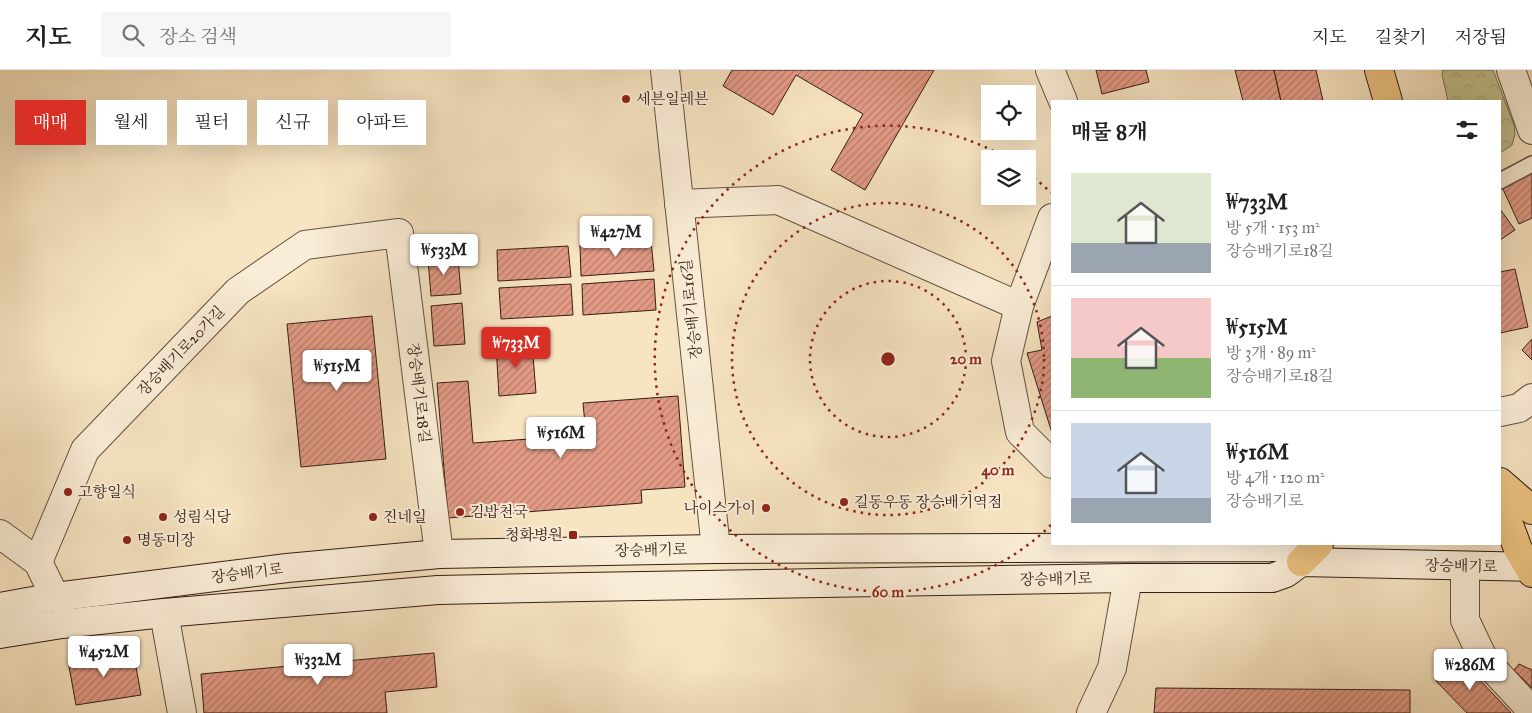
<!DOCTYPE html>
<html lang="ko">
<head>
<meta charset="utf-8">
<style>
  body { margin:0; font-family:"IM FELL Great Primer","Noto Serif KR",serif; background:#f6f6f6; color:#222; height:100vh; display:flex; flex-direction:column; font-size:19px; white-space:nowrap }
  * { box-sizing:border-box; margin:0 }
  p { font-size:16px; color:#767676 }
  .icon { flex:none; width:28px; height:28px; fill:none; stroke:currentColor; stroke-width:2; stroke-linecap:round; stroke-linejoin:round }
  .map { position:relative; flex:1; overflow:hidden }
  .details { position:absolute; left:1051px; top:30px; width:450px; height:445px; display:flex; flex-direction:column; background:#fff; border-radius:0px; box-shadow:0 5px 20px #0002 }
  .details>* { flex:none }
  .guide { position:absolute; left:15px; top:30px; width:475px; height:45px; display:flex; gap:10px }
  .controls { position:absolute; left:981px; top:15px; display:grid; gap:10px }
  .controls a { display:grid; place-items:center; width:55px; height:55px; border-radius:0px; background:#fff; box-shadow:0 5px 20px #0002; font-size:25px }
  .price { position:absolute; translate:-50% -42px; padding:0 11px; border-radius:5px; background:#fff; color:#222; font-size:16px; line-height:32px; filter:drop-shadow(0 1px 2px #0008) }
  .price::after { content:''; position:absolute; left:50%; top:30px; width:15px; height:11px; margin-left:-8px; background:inherit; clip-path:polygon(0 0,100% 0,50% 100%) }
  .price.current { background:#d93025; color:#fff }
  ul { padding:0; list-style:none }
  li { display:flex; align-items:center; gap:15px; height:125px; padding:0 20px }
  li+li { border-top:1px solid #e0e0e0 }
  li span { display:grid; place-items:center; flex:none; width:140px; height:100px; border-radius:0px; color:#555 }
  li>.icon { margin-inline-start:auto }
  span .icon { width:60px; height:60px; fill:#fffc; stroke-width:1 }
  li b { font-size:21px }
  h2 { display:flex; justify-content:space-between; align-items:center; height:60px; padding:0 20px; font-size:21px }
  .tag { padding:0 18px; border-radius:0px; background:#fff; box-shadow:0 5px 20px #0002; font-size:18px; line-height:45px }
  .tag.current { background:#d93025; color:#fff }
  header { display:flex; align-items:center; gap:30px; box-sizing:border-box; height:70px; padding:0 25px; background:#fff; border-bottom:1px solid #e0e0e0 }
  header strong { font-size:24px }
  nav { display:flex; gap:28px; margin-inline-start:auto; font-size:18px }
  .search { width:350px; height:45px; background:#f6f6f6; display:flex; align-items:center; gap:12px; box-sizing:border-box; padding:0 18px; border-radius:0px; color:#767676; font-size:19px }
  .map>svg:first-child { display:block }
  .forest { fill:url(#forest-crowns); stroke:#7b7052 }
  .building { fill:url(#building-hatch); stroke:#331e17 }
  .lines { fill:none; stroke-linecap:round; stroke-linejoin:round }
  .lane-casing { stroke:#645042; stroke-width:18 }
  .street-casing { stroke:#645042; stroke-width:30 }
  .secondary-casing { stroke:#331e17; stroke-width:30 }
  .primary-casing { stroke:#331e17; stroke-width:30 }
  .lane { stroke:#faedd7; stroke-width:15 }
  .street { stroke:#faedd7; stroke-width:28 }
  .secondary { stroke:#faedd7; stroke-width:28 }
  .primary { stroke:#ecc280; stroke-width:28 }
  .ring { fill:none; stroke:#8f2418; stroke-width:2.5; stroke-dasharray:2.5 5 }
  .poi-dot { fill:#8f2418; stroke:#faedd7; stroke-width:2 }
  .labels { text-anchor:middle; dominant-baseline:central; stroke-width:4; stroke-linejoin:round; paint-order:stroke }
  .poi-label { font-size:15px; fill:#331e17; stroke:#faedd7; text-anchor:start }
  .street-label { font-size:15px; fill:#331e17; stroke:#faedd7 }
  .centre { fill:#8f2418; stroke:#faedd7; stroke-width:2.5 }
  .ring-label { font-size:15px; text-anchor:middle; font-weight:bold; fill:#8f2418; stroke:#faedd7; stroke-width:4; stroke-linejoin:round; paint-order:stroke }
</style>
</head>
<body>
<header>
<strong>지도</strong>
<div class="search"><svg class="icon" aria-label="search" viewBox="0 0 24 24"><circle cx="10" cy="10" r="6"/><path d="M15 15l6 6"/></svg>장소 검색</div>
<nav><a>지도</a><a>길찾기</a><a>저장됨</a></nav>
</header>
<div class="map">
<svg width="1532" height="643" viewBox="0 0 1532 643">
  <defs>
    <pattern id="forest-crowns" width="20" height="18" patternUnits="userSpaceOnUse" patternTransform="scale(1.25)"><rect width="20" height="18" fill="#c3c28e"/><path d="M2 6a3 3 0 1 1 6 0M12 15a3 3 0 1 1 6 0" fill="none" stroke="#a8a67a"/></pattern>
    <pattern id="building-hatch" width="6" height="6" patternUnits="userSpaceOnUse" patternTransform="scale(1.25)"><rect width="6" height="6" fill="#e49b86"/><path d="M-1 1l2-2M0 6l6-6M5 7l2-2" fill="none" stroke="#b97e6d"/></pattern>
  </defs>
  <rect width="100%" height="100%" fill="#f7e4c1"/>
  <filter id="stains"><feTurbulence type="fractalNoise" baseFrequency=".004" numOctaves="4"/><feColorMatrix values="0 0 0 0 .2 0 0 0 0 .09 0 0 0 0 .02 0 0 0 .5 -.17"/></filter>
  <radialGradient id="worn" r=".72"><stop offset=".6" stop-color="#630" stop-opacity="0"/><stop offset="1" stop-color="#630" stop-opacity=".3"/></radialGradient>
  <polygon class="forest" points="1443,0 1493,0 1514,55 1515,64 1512,75 1500,83 1500,31 1448,31 1442,5"/>
  <g class="building">
    <polygon points="732,0 934,0 865,120 831,100 863,44 796,5 773,45 723,16"/>
    <polygon points="1096,0 1146,0 1149,12 1102,24"/>
    <polygon points="1235,0 1274,0 1281,31 1243,31"/>
    <polygon points="1274,0 1316,0 1323,31 1281,31"/>
    <polygon points="1532,103 1532,148 1519,154 1502,117"/>
    <polygon points="1500,139 1515,160 1500,170"/>
    <polygon points="651,171 654,201 581,206 580,175"/>
    <polygon points="568,176 571,207 498,211 497,180"/>
    <polygon points="458,187 461,224 431,226 428,189"/>
    <polygon points="1515,199 1528,257 1500,263 1500,202"/>
    <polygon points="654,209 656,240 583,245 582,214"/>
    <polygon points="571,214 573,245 501,249 499,218"/>
    <polygon points="462,233 465,274 434,276 431,236"/>
    <polygon points="372,246 386,389 301,397 287,254"/>
    <polygon points="1052,246 1052,363 1027,283 1042,280 1037,252"/>
    <polygon points="1532,269 1532,290 1522,280"/>
    <polygon points="532,273 536,323 499,326 496,275"/>
    <polygon points="468,311 473,373 586,365 583,333 678,326 685,417 641,420 642,433 448,448 437,313"/>
    <polygon points="125,582 135,591 141,625 76,635 68,591"/>
    <polygon points="434,583 437,617 385,622 387,643 204,643 201,604"/>
    <polygon points="1459,588 1511,643 1467,643 1436,611"/>
    <polygon points="1519,594 1532,600 1532,618 1514,600"/>
    <polygon points="1156,618 1410,620 1410,643 1154,643"/>
  </g>
  <g class="lines">
    <defs>
      <polyline id="lane" points="1500,111 1532,94"/>
      <g id="street">
        <polyline points="665,0 716,479"/>
        <polyline points="1050,0 1063,31"/>
        <polyline points="1511,0 1532,60"/>
        <polyline points="679,134 778,130 1019,236"/>
        <polyline points="1052,148 1019,236 1006,291 1020,362 1052,394"/>
        <polyline points="1500,342 1519,338 1532,328"/>
        <polyline points="0,464 38,492 55,527"/>
        <polyline points="38,492 85,380 238,221 305,175 399,163 439,484"/>
        <polyline points="1465,496 1465,550 1483,588 1532,641"/>
        <polyline points="164,543 182,643"/>
        <polyline points="1091,643 1112,598 1128,508"/>
      </g>
      <g id="secondary">
        <polyline points="0,537 55,527 287,498 439,484 716,479 1277,477 1290,482 1301,492"/>
        <polyline points="0,564 62,554 164,543 438,520 583,517 1128,508 1272,508 1286,503 1301,492 1532,497"/>
      </g>
      <g id="primary">
        <polyline points="1379,0 1388,31"/>
        <polyline points="1500,412 1532,440"/>
        <polyline points="1500,430 1518,479 1532,503"/>
        <polyline points="1301,492 1319,474"/>
      </g>
    </defs>
    <use href="#lane" class="lane-casing"/>
    <use href="#street" class="street-casing"/>
    <use href="#secondary" class="secondary-casing"/>
    <use href="#primary" class="primary-casing"/>
    <use href="#lane" class="lane"/>
    <use href="#street" class="street"/>
    <use href="#secondary" class="secondary"/>
    <use href="#primary" class="primary"/>
  </g>
  <g class="ring">
    <circle cx="888" cy="289" r="78"/>
    <circle cx="888" cy="289" r="156"/>
    <path d="M1051 455A233 233 0 1 1 1006 88M1028 103A233 233 0 0 1 1051 123"/>
  </g>
  <g class="poi-dot">
    <circle cx="626" cy="29" r="5"/>
    <circle cx="68" cy="422" r="5"/>
    <circle cx="844" cy="432" r="5"/>
    <circle cx="766" cy="438" r="5"/>
    <circle cx="460" cy="442" r="5"/>
    <circle cx="163" cy="447" r="5"/>
    <circle cx="373" cy="447" r="5"/>
    <rect x="568" y="460" width="10" height="10" rx="2.5"/>
    <circle cx="127" cy="470" r="5"/>
  </g>
  <g class="labels">
    <g class="poi-label">
      <text x="636" y="29">세븐일레븐</text>
      <text x="78" y="422">고향일식</text>
      <text x="854" y="432">길동우동 장승배기역점</text>
      <text x="756" y="438" text-anchor="end">나이스가이</text>
      <text x="470" y="442">김밥천국</text>
      <text x="173" y="447">성림식당</text>
      <text x="383" y="447">진네일</text>
      <text x="563" y="465" text-anchor="end">청화병원</text>
      <text x="137" y="470">명동미장</text>
    </g>
    <g class="street-label">
      <text transform="translate(691 239) rotate(-96)">장승배기로16길</text>
      <text transform="translate(181 281) rotate(-46)">장승배기로20가길</text>
      <text transform="translate(419 323) rotate(83)">장승배기로18길</text>
      <text transform="translate(651 480) rotate(-1)">장승배기로</text>
      <text transform="translate(1461 496) rotate(1)">장승배기로</text>
      <text transform="translate(247 503) rotate(-7)">장승배기로</text>
      <text transform="translate(1056 509) rotate(-1)">장승배기로</text>
    </g>
  </g>
  <circle cx="888" cy="289" r="8" class="centre"/>
  <g class="ring-label">
    <text x="966" y="294">20 m</text>
    <text x="998" y="405">40 m</text>
    <text x="888" y="527">60 m</text>
  </g>
  <rect width="100%" height="100%" filter="url(#stains)"/>
  <rect width="100%" height="100%" fill="url(#worn)"/>
</svg>
<div class="controls">
<a><svg class="icon" aria-label="locate" viewBox="0 0 24 24"><circle cx="12" cy="12" r="6"/><path d="M12 2v4M12 18v4M2 12h4M18 12h4"/></svg></a>
<a><svg class="icon" aria-label="layers" viewBox="0 0 24 24"><path d="M12 4l9 5-9 5-9-5zM3 14l9 5 9-5"/></svg></a>
</div>
<b class="price" style="left:616px;top:188px">₩427M</b>
<b class="price" style="left:444px;top:206px">₩533M</b>
<b class="price current" style="left:516px;top:299px">₩733M</b>
<b class="price" style="left:337px;top:322px">₩515M</b>
<b class="price" style="left:561px;top:389px">₩516M</b>
<b class="price" style="left:104px;top:608px">₩452M</b>
<b class="price" style="left:318px;top:616px">₩332M</b>
<b class="price" style="left:1470px;top:621px">₩286M</b>
<div class="guide">
<a class="tag current">매매</a>
<a class="tag">월세</a>
<a class="tag">필터</a>
<a class="tag">신규</a>
<a class="tag">아파트</a>
</div>
<section class="details">
<h2>매물 8개<svg class="icon" aria-label="filters" viewBox="0 0 24 24"><path d="M4 7h16M4 17h16"/><circle cx="9" cy="7" r="2"/><circle cx="15" cy="17" r="2"/></svg></h2>
<ul>
<li><span style="background:linear-gradient(#dfe7d0 70%,#9aa5b1 0)"><svg class="icon" aria-label="home" viewBox="0 0 24 24"><path d="M3 11l9-7 9 7M6 9v11h12V9"/></svg></span><div><b>₩733M</b><p>방 5개 · 153 m²</p><p>장승배기로18길</p></div></li>
<li><span style="background:linear-gradient(#f6c9c9 60%,#8fb573 0)"><svg class="icon" aria-label="home" viewBox="0 0 24 24"><path d="M3 11l9-7 9 7M6 9v11h12V9"/></svg></span><div><b>₩515M</b><p>방 3개 · 89 m²</p><p>장승배기로18길</p></div></li>
<li><span style="background:linear-gradient(#c9d6e8 75%,#9aa5b1 0)"><svg class="icon" aria-label="home" viewBox="0 0 24 24"><path d="M3 11l9-7 9 7M6 9v11h12V9"/></svg></span><div><b>₩516M</b><p>방 4개 · 120 m²</p><p>장승배기로</p></div></li>
</ul>
</section>
</div>
</body>
</html>
